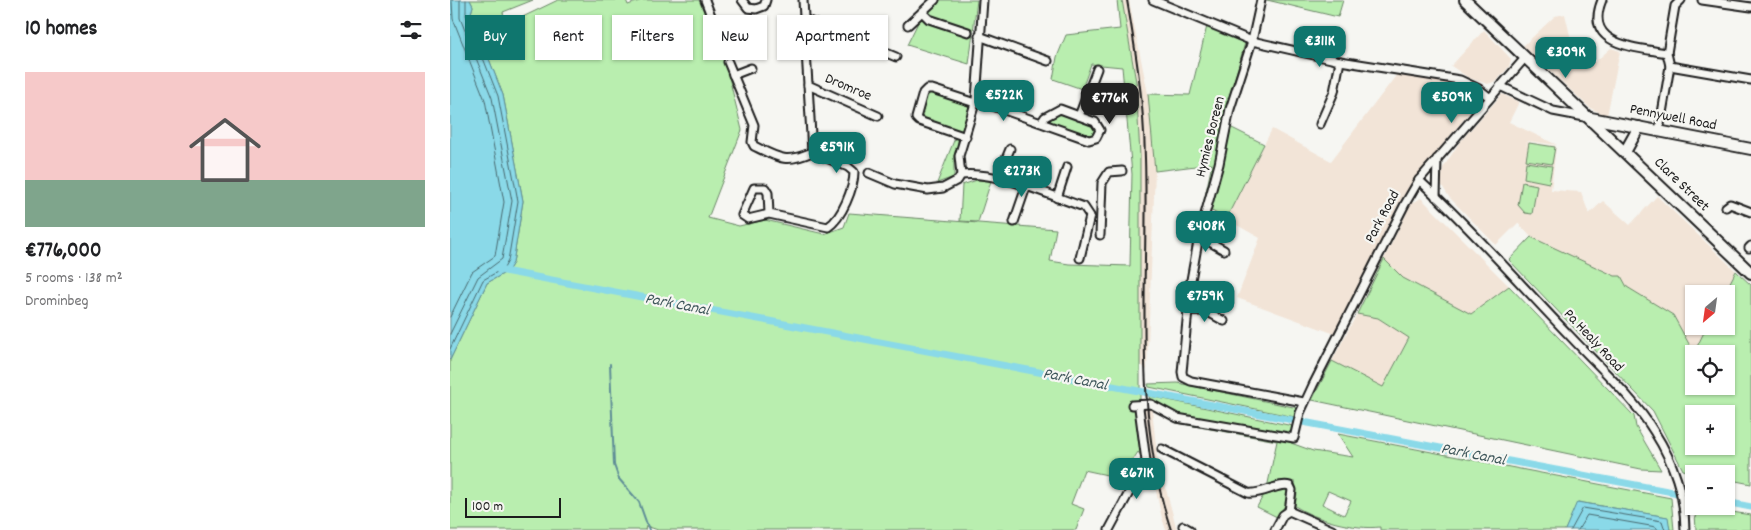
<!DOCTYPE html>
<html lang="en">
<head>
<meta charset="utf-8">
<style>
  body { margin:0; font-family:Dekko,sans-serif; background:#f6f6f6; color:#202124; height:100vh; display:flex; flex-direction:column; font-size:19px; white-space:nowrap }
  * { box-sizing:border-box; margin:0 }
  p { font-size:16px; color:#757577 }
  .icon { flex:none; width:28px; height:28px; fill:none; stroke:currentColor; stroke-width:2; stroke-linecap:round; stroke-linejoin:round }
  .map { position:relative; flex:1; overflow:hidden }
  .details { display:flex; flex-direction:column; background:#fff; width:450px }
  .details>* { flex:none }
  .top-card { position:absolute; left:15px; top:15px; width:475px; height:45px; display:flex; gap:10px }
  .needle { width:32px; rotate:209deg }
  .buttons { position:absolute; left:1235px; top:285px; display:grid; gap:10px }
  .buttons a { display:grid; place-items:center; width:50px; height:50px; border-radius:0px; background:#fff; box-shadow:0 1px 4px #0004; font-size:25px }
  .scale { position:absolute; left:15px; bottom:12px; width:96px; box-sizing:border-box; padding-left:5px; border:2px solid #1c1c1c; border-top:0; font-size:14px; line-height:18px; white-space:nowrap; color:#1c1c1c; -webkit-text-stroke:4px #f6f6f2; paint-order:stroke }
  .price { position:absolute; translate:-50% -42px; padding:0 11px; border-radius:10px; background:#0f766e; color:#fff; font-size:16px; line-height:32px; filter:drop-shadow(0 1px 2px #0008) }
  .price::after { content:''; position:absolute; left:50%; top:30px; width:15px; height:11px; margin-left:-8px; background:inherit; clip-path:polygon(0 0,100% 0,50% 100%) }
  .price.active { background:#222; color:#fff }
  ul { padding:0; list-style:none }
  li { display:grid; align-content:center; gap:10px; height:265px; padding:0 25px }
  li span { display:grid; place-items:center; height:155px; border-radius:0px; color:#555 }
  li>.icon { margin-inline-start:auto }
  span .icon { width:90px; height:90px; fill:#fffc; stroke-width:1 }
  li b { font-size:21px }
  h2 { display:flex; justify-content:space-between; align-items:center; height:60px; padding:0 25px; font-size:21px }
  .tag { padding:0 18px; border-radius:0px; background:#fff; box-shadow:0 1px 4px #0004; font-size:18px; line-height:45px }
  .tag.active { background:#0f766e; color:#fff }
  main { display:flex; flex:1; min-height:0 }
  .map>svg:first-child { display:block }
  .built { fill:#f2e4d7 }
  .green { fill:#b9eeaf; stroke:#6a8566; fill-rule:evenodd }
  .water { fill:#8ad9e8; stroke:#5e8d96 }
  .lines { fill:none; stroke-linecap:round; stroke-linejoin:round }
  .shore { stroke:#48686e; stroke-width:1 }
  .stream { stroke:#5e8d96; stroke-width:2 }
  .canal { stroke:#8ad9e8; stroke-width:7 }
  .street-casing { stroke:#1c1c1c; stroke-width:11 }
  .secondary-casing { stroke:#1c1c1c; stroke-width:14 }
  .street { stroke:#f6f6f2; stroke-width:7 }
  .secondary { stroke:#f6f6f2; stroke-width:10 }
  .rail { stroke:#1c1c1c; stroke-width:2 }
  .labels { text-anchor:middle; dominant-baseline:central; stroke-width:4.5; stroke-linejoin:round; paint-order:stroke }
  .street-label { font-size:15px; fill:#1c1c1c; stroke:#f6f6f2 }
  .water-label { font-size:16px; font-style:italic; fill:#3d5559; stroke:#f6f6f2 }
</style>
</head>
<body>
<main>
<section class="details">
<h2>10 homes<svg class="icon" aria-label="filters" viewBox="0 0 24 24"><path d="M4 7h16M4 17h16"/><circle cx="9" cy="7" r="2"/><circle cx="15" cy="17" r="2"/></svg></h2>
<ul>
<li><span style="background:linear-gradient(#f6c9c9 70%,#7fa58c 0)"><svg class="icon" aria-label="home" viewBox="0 0 24 24"><path d="M3 11l9-7 9 7M6 9v11h12V9"/></svg></span><div><b>€776,000</b><p>5 rooms · 138 m²</p><p>Drominbeg</p></div></li>
</ul>
</section>
<div class="map">
<svg width="1301" height="530" viewBox="0 0 1301 530">
  <rect width="100%" height="100%" fill="#f6f6f2"/>
  <filter id="ink" filterUnits="userSpaceOnUse"><feTurbulence type="fractalNoise" baseFrequency=".02" numOctaves="2"/><feDisplacementMap in="SourceGraphic" scale="10" xChannelSelector="R" yChannelSelector="G"/><feConvolveMatrix kernelMatrix="1 2 1 2 8 2 1 2 1" color-interpolation-filters="sRGB"/></filter>
  <g filter="url(#ink)">
    <g class="built">
      <polygon points="672,0 679,0 698,94 705,171 697,370 690,364 690,156 686,82"/>
      <polygon points="1115,14 1126,61 1145,62 1161,48 1170,51 1157,116 1140,108 1073,46 1105,16"/>
      <polygon points="1034,30 1061,59 1059,67 1046,81 1038,84 1019,78 1001,66"/>
      <polygon points="948,73 1014,86 1031,99 967,175 949,203 885,334 787,298 810,238 776,219 822,129 881,161"/>
      <polygon points="1052,94 1069,102 1059,122 1107,145 1077,141 1075,149 1077,142 1106,146 1101,190 1131,192 1139,214 1153,201 1180,225 1207,196 1286,271 1274,294 1244,294 1244,326 1257,326 1244,354 1223,315 1176,287 1171,276 1165,276 1081,237 1068,223 1046,245 999,197 991,184 993,168 1009,143"/>
      <polygon points="971,198 1059,286 1021,314 953,278 934,259 961,204"/>
      <polygon points="907,314 928,318 959,338 933,387 882,361"/>
      <polygon points="692,407 702,409 707,456 727,530 716,530 712,518 701,469"/>
    </g>
    <g class="green">
      <polygon points="20,0 83,0 53,12 56,25 108,0 176,0 178,5 192,0 249,0 275,61 292,130 258,218 289,226 315,220 374,234 394,227 399,213 606,229 600,261 619,264 680,266 682,174 672,67 641,64 632,89 603,79 607,57 616,35 670,29 667,0 672,0 686,82 690,156 690,399 687,403 693,458 688,452 671,478 634,470 621,504 634,509 626,530 208,530 196,526 195,530 0,530 0,360 37,283 58,271 63,263 73,201 53,95 21,13 23,6"/>
      <polygon points="479,0 527,0 519,64 457,45"/>
      <polygon points="817,0 893,0 888,17"/>
      <polygon points="757,26 795,43 772,123 814,144 776,219 753,206 762,164 705,171 698,94 740,95"/>
      <polygon points="479,91 517,104 520,108 513,130 510,132 473,120 469,116"/>
      <polygon points="610,112 644,125 647,130 643,137 601,123 600,118"/>
      <polygon points="505,138 508,139 508,146 504,156 504,177 487,183"/>
      <polygon points="1079,143 1105,147 1102,164 1076,160"/>
      <polygon points="1076,162 1102,166 1099,183 1074,178"/>
      <polygon points="527,180 541,181 528,222 510,221 512,185"/>
      <polygon points="1072,182 1087,185 1082,214 1075,213 1068,205"/>
      <path d="M 1081,237 L 1165,276 L 1171,276 L 1177,287 L 1223,315 L 1244,353 L 1257,326 L 1276,326 L 1276,294 L 1274,294 L 1286,271 L 1301,285 L 1301,484 L 1276,479 L 1276,474 L 1250,474 L 1233,470 L 1203,411 L 1059,260 ZM 1244,354 L 1276,354 L 1276,386 L 1244,386 ZM 1244,414 L 1276,414 L 1276,446 L 1244,446 Z"/>
      <polygon points="934,259 953,278 1021,314 1059,286 1184,416 1186,427 1211,470 1191,469 862,400 882,361 933,387 959,338 928,318 907,314"/>
      <polygon points="728,383 848,408 845,417 699,387 698,384"/>
      <path d="M 699,396 L 843,426 L 841,443 L 863,451 L 903,457 L 888,434 L 1221,498 L 1224,530 L 1220,530 L 1217,517 L 1128,502 L 1115,530 L 930,530 L 930,527 C 905,530 866,520 845,506 L 847,493 L 845,482 L 817,488 L 827,441 L 727,423 L 702,409 ZM 878,491 L 901,501 L 894,515 L 872,504 Z"/>
      <polygon points="836,489 839,490 838,501 827,517 807,507 813,496"/>
      <polygon points="1241,504 1244,506 1301,515 1301,530 1246,530 1245,513"/>
    </g>
    <g class="water">
      <polygon points="0,0 20,0 23,6 21,13 53,95 73,201 63,263 58,271 37,283 0,360"/>
      <polygon points="1127,502 1218,517 1220,530 1115,530"/>
    </g>
    <g class="lines">
      <g class="shore">
        <polyline points="0,317 22,272 45,256 54,202 35,100 3,19 2,0"/>
        <polyline points="0,334 28,277 52,259 62,201 42,98 10,18 10,0"/>
        <polyline points="0,349 33,280 54,268 58,261 68,201 48,96 16,15 16,0"/>
        <polyline points="1121,530 1133,508 1212,521 1215,530"/>
        <polyline points="1128,530 1137,515 1206,527 1208,530"/>
      </g>
      <polyline class="stream" points="160,364 164,465 169,479 189,502 199,530"/>
      <g class="canal">
        <polyline points="49,270 1244,496"/>
        <polyline points="1276,502 1301,507"/>
      </g>
      <defs>
        <g id="street">
          <polyline points="255,0 274,50"/>
          <polyline points="292,0 298,8 306,9 314,6 316,0"/>
          <polyline points="353,0 362,152"/>
          <polyline points="703,0 802,41 890,61 1010,80 1029,89 1039,97"/>
          <polyline points="811,0 802,41 780,109 769,164 749,236 741,280 732,372 733,377 741,381 854,402"/>
          <path d="M 1152,0 C 1133,46 1185,47 1217,53"/>
          <polyline points="1252,0 1301,7"/>
          <polyline points="472,12 479,19 518,32"/>
          <polyline points="354,19 446,57"/>
          <polyline points="458,25 485,0"/>
          <polyline points="529,36 598,61"/>
          <path d="M 278,62 L 304,125 L 302,142 L 304,146 C 328,158 336,164 362,152 L 398,167 L 404,172 C 404,188 392,218 378,227 L 319,214 L 298,219 L 292,215 L 304,188 L 315,188 L 318,193 L 319,214"/>
          <polyline points="1220,66 1301,80"/>
          <polyline points="283,75 301,68"/>
          <polyline points="358,85 428,116"/>
          <polyline points="1050,86 1103,111 1140,118"/>
          <polyline points="526,100 639,140 646,138 650,130 645,122 610,109 595,117 591,123"/>
          <polyline points="629,116 647,69"/>
          <polyline points="870,124 884,92 890,61"/>
          <polyline points="1209,131 1220,66 1217,53 1225,6 1231,0"/>
          <polyline points="516,137 469,121 466,118 473,93 477,89 482,89 525,103"/>
          <polyline points="419,173 445,184 478,190 493,188 508,180 511,175 509,156 526,100 533,0"/>
          <path d="M 511,175 C 549,171 598,195 634,207 L 640,216 L 630,258"/>
          <polyline points="548,178 560,149"/>
          <path d="M 969,180 C 1022,229 1070,284 1120,336 C 1149,367 1183,397 1205,433 C 1223,461 1235,496 1235,530"/>
          <polyline points="986,197 987,159"/>
          <polyline points="607,198 617,167"/>
          <polyline points="1276,207 1280,204 1301,212"/>
          <polyline points="564,222 576,187"/>
          <polyline points="650,235 652,183 659,172 672,171"/>
          <polyline points="749,236 774,250"/>
          <polyline points="1299,248 1301,246"/>
          <polyline points="739,311 756,311 774,321"/>
          <polyline points="682,405 701,404 727,418 844,438 850,413 863,385 955,204 969,180 1075,58"/>
          <path d="M 712,449 L 798,493 C 813,495 829,482 840,486 L 842,490 L 839,511"/>
          <polyline points="733,526 740,530"/>
          <polyline points="659,530 696,461 689,408 691,405"/>
          <polyline points="825,530 833,515 839,511 882,530"/>
        </g>
        <g id="secondary">
          <polyline points="1015,0 1301,273"/>
          <polyline points="1141,118 1301,149"/>
          <polyline points="1175,152 1189,127"/>
        </g>
      </defs>
      <use href="#street" class="street-casing"/>
      <use href="#secondary" class="secondary-casing"/>
      <use href="#street" class="street"/>
      <use href="#secondary" class="secondary"/>
      <path class="rail" d="M 677,0 C 686,53 694,104 695,158 C 699,282 681,409 721,530"/>
    </g>
  </g>
  <g class="labels">
    <g class="street-label">
      <text transform="translate(398 88) rotate(23)">Dromroe</text>
      <text transform="translate(1223 118) rotate(11)">Pennywell Road</text>
      <text transform="translate(761 137) rotate(-76)">Hymies Boreen</text>
      <text transform="translate(1231 185) rotate(44)">Clare Street</text>
      <text transform="translate(933 217) rotate(-62)">Park Road</text>
      <text transform="translate(1143 341) rotate(47)">Pa Healy Road</text>
    </g>
    <g class="water-label">
      <text transform="translate(227 305) rotate(11)">Park Canal</text>
      <text transform="translate(625 380) rotate(11)">Park Canal</text>
      <text transform="translate(1023 455) rotate(11)">Park Canal</text>
    </g>
  </g>
</svg>
<div class="buttons">
<a><svg class="needle" viewBox="-14 -14 28 28"><path d="M0-13l5 13h-10z" fill="#e53935"/><path d="M0 13l5-13h-10z" fill="#757577"/></svg></a>
<a><svg class="icon" aria-label="locate" viewBox="0 0 24 24"><circle cx="12" cy="12" r="6"/><path d="M12 2v4M12 18v4M2 12h4M18 12h4"/></svg></a>
<a>+</a>
<a>−</a>
</div>
<div class="scale">100 m</div>
<b class="price" style="left:870px;top:68px">€311K</b>
<b class="price" style="left:1116px;top:79px">€309K</b>
<b class="price" style="left:554px;top:122px">€522K</b>
<b class="price" style="left:1002px;top:124px">€509K</b>
<b class="price active" style="left:660px;top:125px">€776K</b>
<b class="price" style="left:387px;top:174px">€591K</b>
<b class="price" style="left:572px;top:198px">€273K</b>
<b class="price" style="left:756px;top:253px">€408K</b>
<b class="price" style="left:755px;top:323px">€759K</b>
<b class="price" style="left:687px;top:500px">€671K</b>
<div class="top-card">
<a class="tag active">Buy</a>
<a class="tag">Rent</a>
<a class="tag">Filters</a>
<a class="tag">New</a>
<a class="tag">Apartment</a>
</div>
</div>
</main>
</body>
</html>
